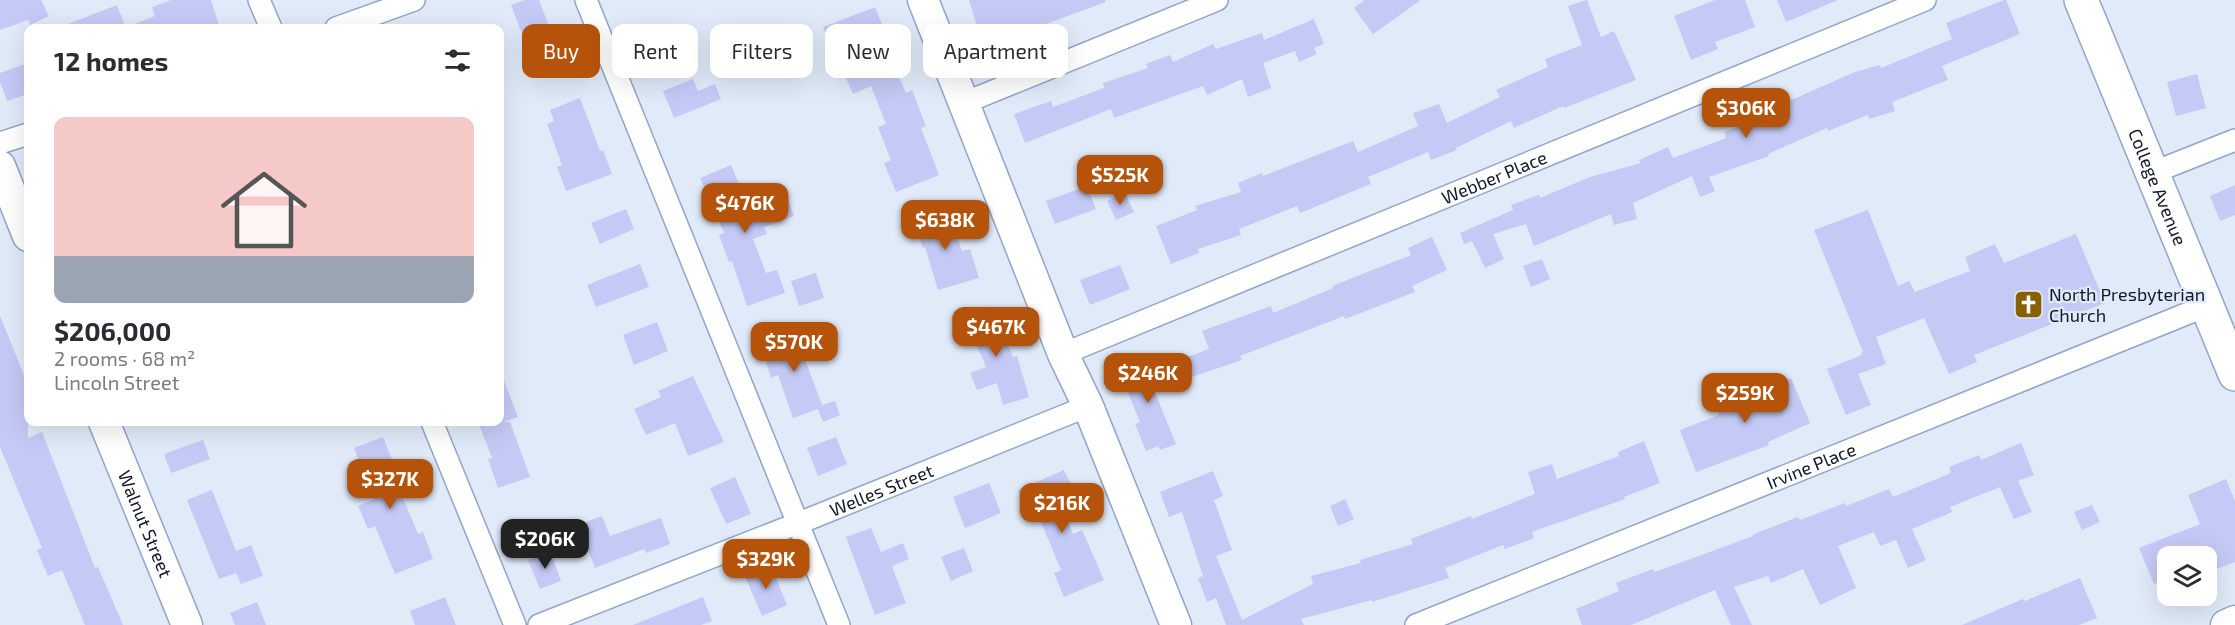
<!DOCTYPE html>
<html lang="en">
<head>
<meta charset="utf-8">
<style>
  body { margin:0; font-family:"Exo 2",sans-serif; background:#f2f2f3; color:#2b2b33; height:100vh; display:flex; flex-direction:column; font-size:22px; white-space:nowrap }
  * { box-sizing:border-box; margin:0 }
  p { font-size:20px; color:#7c7c81 }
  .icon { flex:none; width:33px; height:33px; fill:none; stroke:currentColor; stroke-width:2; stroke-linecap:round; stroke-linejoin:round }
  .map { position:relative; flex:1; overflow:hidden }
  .sheet { position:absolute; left:24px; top:24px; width:480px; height:402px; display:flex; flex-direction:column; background:#fff; border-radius:12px; box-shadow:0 6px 24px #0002 }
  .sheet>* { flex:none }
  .banner { position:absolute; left:522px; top:24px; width:570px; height:54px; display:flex; gap:12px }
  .fabs { position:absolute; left:2157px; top:546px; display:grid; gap:12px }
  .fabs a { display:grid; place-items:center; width:60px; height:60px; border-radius:12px; background:#fff; box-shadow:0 6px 24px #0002; font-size:30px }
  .price { position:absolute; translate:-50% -51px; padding:0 14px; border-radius:12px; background:#b45309; color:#fff; font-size:20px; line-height:39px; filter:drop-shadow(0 2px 3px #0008) }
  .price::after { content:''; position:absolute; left:50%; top:36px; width:18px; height:14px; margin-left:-9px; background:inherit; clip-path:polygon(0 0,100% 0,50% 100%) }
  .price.on { background:#222; color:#fff }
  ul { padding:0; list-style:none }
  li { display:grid; align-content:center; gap:12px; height:318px; padding:0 30px }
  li+li { border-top:2px solid #e1e1e2 }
  li span { display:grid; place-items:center; height:186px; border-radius:12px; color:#555 }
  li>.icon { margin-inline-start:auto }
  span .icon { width:108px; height:108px; fill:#fffc; stroke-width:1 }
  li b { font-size:26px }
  h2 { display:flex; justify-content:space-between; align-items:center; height:72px; padding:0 30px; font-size:26px }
  .tag { padding:0 21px; border-radius:12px; background:#fff; box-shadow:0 6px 24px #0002; font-size:21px; line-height:54px }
  .tag.on { background:#b45309; color:#fff }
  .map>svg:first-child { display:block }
  .building { fill:#c4caf5 }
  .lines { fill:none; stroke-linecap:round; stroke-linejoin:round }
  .street-casing { stroke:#90a6c9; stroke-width:24 }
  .secondary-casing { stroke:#90a6c9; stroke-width:33 }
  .primary-casing { stroke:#90a6c9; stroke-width:36 }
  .street { stroke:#fff; stroke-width:21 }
  .secondary { stroke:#fff; stroke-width:30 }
  .primary { stroke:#fff; stroke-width:33 }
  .labels { text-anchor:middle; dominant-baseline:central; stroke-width:4.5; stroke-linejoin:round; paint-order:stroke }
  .street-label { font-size:18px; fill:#111926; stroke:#e0eaf9 }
  .poi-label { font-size:18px; fill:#111926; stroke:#e0eaf9; text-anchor:start }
</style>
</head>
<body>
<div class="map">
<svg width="2235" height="625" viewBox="0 0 2235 625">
  <rect width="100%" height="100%" fill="#e0eaf9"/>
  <g class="building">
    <polygon points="0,0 41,0 49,16 30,25 28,20 0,30"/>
    <polygon points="171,0 211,0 220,28 127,28 126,27 155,16 152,7"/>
    <polygon points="525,0 539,0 557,47 531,57 511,5"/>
    <polygon points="969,0 1105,0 1106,2 1043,25 1021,28 1021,25 980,36"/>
    <polygon points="1365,0 1421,0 1373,34 1354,8"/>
    <polygon points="1587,0 1601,37 1614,31 1636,80 1564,108 1563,106 1514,128 1511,121 1456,148 1457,150 1431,160 1428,152 1368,177 1371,184 1300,213 1297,206 1239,229 1241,235 1198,249 1199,253 1171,264 1156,226 1197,210 1195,206 1241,192 1238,183 1262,173 1263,176 1353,141 1358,152 1418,126 1413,113 1439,104 1447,123 1500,97 1496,90 1548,67 1545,59 1582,45 1568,6"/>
    <polygon points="1715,0 1745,0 1755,27 1715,42 1718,49 1691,60 1674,16"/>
    <polygon points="1777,0 1838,0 1786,22"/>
    <polygon points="2004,0 2006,0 2020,34 1942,66 1948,80 1892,102 1895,111 1869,119 1868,115 1828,131 1827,128 1768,154 1769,156 1709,177 1715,191 1700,197 1692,176 1633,203 1637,219 1614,225 1611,214 1534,246 1526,224 1493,234 1504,259 1485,268 1472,241 1464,244 1460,233 1513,210 1511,205 1539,195 1540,198 1590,177 1641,163 1639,160 1668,147 1673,158 1726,138 1724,132 1776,114 1773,108 1855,72 1880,65 1881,68 1952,39 1946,23"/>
    <polygon points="117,5 126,28 60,28 60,27"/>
    <polygon points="875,7 884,30 879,31 906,93 912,90 926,126 921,128 939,175 896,192 884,163 891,160 878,127 886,124 871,86 853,94 823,27"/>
    <polygon points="1314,19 1324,44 1314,48 1317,54 1299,62 1295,51 1263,63 1271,88 1248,97 1242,79 1207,95 1203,86 1114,118 1111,109 1025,143 1014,114 1051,101 1053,107 1104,88 1103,83 1148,68 1146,64 1170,55 1173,62 1213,44 1216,49 1262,33 1264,40"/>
    <polygon points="28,63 28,94 7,101 0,82 0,73"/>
    <polygon points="2197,74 2206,108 2176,116 2167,82"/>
    <polygon points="693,79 698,91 715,84 721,99 674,118 663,91"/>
    <polygon points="580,98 600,151 603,150 612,174 566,191 557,167 562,165 547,124 554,121 550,110"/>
    <polygon points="731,165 751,213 788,199 794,216 764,227 767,234 753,239 766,273 777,270 785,293 747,306 732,261 729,262 719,235 724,233 700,178"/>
    <polygon points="2235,185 2235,215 2220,221 2210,196"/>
    <polygon points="1087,186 1096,209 1055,224 1046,201"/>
    <polygon points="1125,193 1134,212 1116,220 1107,201"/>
    <polygon points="626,209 634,229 600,244 591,223"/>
    <polygon points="947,209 962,251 970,249 979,278 938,290 925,247 923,248 913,221"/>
    <polygon points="1868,210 1898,286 1909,281 1915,292 1970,271 1965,257 1995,244 2004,263 2076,234 2105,303 1974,355 1977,362 1949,374 1924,318 1876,337 1886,364 1858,374 1871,405 1846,415 1827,369 1862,355 1861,353 1863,352 1814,230"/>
    <polygon points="1432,237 1447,270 1412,286 1415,292 1345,319 1344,316 1240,356 1242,360 1186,379 1179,360 1209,349 1202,331 1271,306 1273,313 1333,288 1332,286 1411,255 1408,248"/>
    <polygon points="1542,259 1550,279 1531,287 1523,266"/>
    <polygon points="640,264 649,287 596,307 587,285"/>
    <polygon points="1120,265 1130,289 1090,305 1080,280"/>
    <polygon points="816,273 824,298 799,306 791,281"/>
    <polygon points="992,306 1013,357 1017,356 1029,397 1003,405 997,383 977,390 970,373 986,367 965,317"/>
    <polygon points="0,316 28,385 28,438 42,432 95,568 98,567 123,625 85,625 62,570 48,576 37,550 42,548 0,447"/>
    <polygon points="657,322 668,351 634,365 623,335"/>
    <polygon points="796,325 806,353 803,354 822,405 835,401 840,415 823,422 818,409 793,418 778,375 771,378 758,338"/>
    <polygon points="1153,356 1163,381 1152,385 1176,444 1160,450 1158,446 1146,451 1135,424 1140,422 1119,371"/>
    <polygon points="500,373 501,373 518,417 504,422 510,422 530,477 498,488 488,459 492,458 478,422 500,422"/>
    <polygon points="693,376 724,442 688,456 675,423 646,435 634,409 661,397 658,391"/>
    <polygon points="1791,378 1810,423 1768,442 1769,445 1696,472 1680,430 1719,415 1713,398 1745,386 1748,396"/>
    <polygon points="383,437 394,465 390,467 418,534 423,532 433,559 395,574 375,526 368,529 358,506 374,499 354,448"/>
    <polygon points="836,437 847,464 818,476 807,448"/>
    <polygon points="203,440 210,459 171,473 164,454"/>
    <polygon points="1644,441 1660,483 1624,497 1625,499 1532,532 1534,538 1505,549 1503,545 1445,568 1449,578 1372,602 1372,600 1301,619 1304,625 1226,625 1216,598 1207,602 1198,578 1203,576 1182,512 1169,517 1160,492 1213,471 1223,496 1214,500 1232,550 1216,556 1242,620 1313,584 1311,576 1361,563 1360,560 1413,544 1411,539 1471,516 1472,519 1535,494 1528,472 1552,464 1557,479 1619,456 1618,452"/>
    <polygon points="2021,443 2034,475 2018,481 2032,512 2014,519 2000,487 1950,507 1952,512 1912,529 1926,560 1908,568 1896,540 1880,546 1874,532 1838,546 1856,588 1820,605 1803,569 1771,583 1768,576 1734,587 1752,625 1731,625 1715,590 1631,625 1582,625 1576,609 1619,591 1616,583 1653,569 1655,572 1753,536 1752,535 1798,517 1800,520 1845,503 1846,506 1889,489 1893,497 1951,473 1949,467 1979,455 1981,460"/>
    <polygon points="1064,470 1075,493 1058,500 1073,534 1082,530 1104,580 1064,597 1054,573 1061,570 1036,510 1029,513 1018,490"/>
    <polygon points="735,477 751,514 726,524 710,488"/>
    <polygon points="2226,479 2235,501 2235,562 2206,573 2206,556 2168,556 2168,578 2154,584 2139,548 2200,524 2188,495"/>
    <polygon points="989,483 1001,513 965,528 953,497"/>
    <polygon points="212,490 236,551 251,545 263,576 241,584 236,573 219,579 187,500"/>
    <polygon points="1345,499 1354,519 1338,526 1330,506"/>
    <polygon points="2092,505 2100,522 2082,530 2074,512"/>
    <polygon points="602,516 610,536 661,518 670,544 646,553 644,549 595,568 578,525"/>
    <polygon points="871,528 881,552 903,543 909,559 892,566 906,603 875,615 846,537"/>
    <polygon points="964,548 973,571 951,581 941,557"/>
    <polygon points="550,551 561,581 540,589 528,560"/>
    <polygon points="771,565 787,605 762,616 745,576"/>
    <polygon points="2080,578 2097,618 2079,625 1962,625 2023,599 2025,601"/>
    <polygon points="445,597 456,625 415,625 410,611"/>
    <polygon points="703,597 712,621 701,625 633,625"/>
    <polygon points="257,602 266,625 235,625 230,613"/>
  </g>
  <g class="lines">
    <defs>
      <g id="street">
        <polyline points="259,0 271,28"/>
        <polyline points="586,0 839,625"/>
        <polyline points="336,28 414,0"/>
        <polyline points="964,103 1217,0"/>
        <polyline points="0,143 28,134"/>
        <polyline points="2152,173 2235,140"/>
        <path id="s1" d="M 1063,354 L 1925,0"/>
        <polyline points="432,422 515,625"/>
        <path id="s2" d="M 539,625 L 814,517 L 1088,406"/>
        <path id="s3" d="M 1416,625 L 2206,306"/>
      </g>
      <g id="secondary">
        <polyline points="923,0 1063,354 1088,406 1176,625"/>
        <polyline points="0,166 28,236"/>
        <path id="s4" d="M 104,422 L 187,625"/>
        <polyline points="2226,625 2235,621"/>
      </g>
      <g id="primary">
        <path id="s5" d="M 2081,0 L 2235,374"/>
      </g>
    </defs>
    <use href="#street" class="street-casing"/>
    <use href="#secondary" class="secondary-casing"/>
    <use href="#primary" class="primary-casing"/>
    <use href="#street" class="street"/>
    <use href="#secondary" class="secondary"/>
    <use href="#primary" class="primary"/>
  </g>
  <defs>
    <symbol id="church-square" viewBox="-11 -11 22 22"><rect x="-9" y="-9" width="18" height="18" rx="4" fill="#896000" stroke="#e0eaf9"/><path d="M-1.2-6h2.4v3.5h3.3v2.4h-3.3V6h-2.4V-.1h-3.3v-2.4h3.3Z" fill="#fff"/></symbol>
  </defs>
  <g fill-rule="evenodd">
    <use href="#church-square" x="2012" y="288" width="33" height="33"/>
  </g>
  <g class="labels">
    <g class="street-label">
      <text stroke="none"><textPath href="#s1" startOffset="466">Webber Place</textPath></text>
      <text stroke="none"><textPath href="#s5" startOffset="202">College Avenue</textPath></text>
      <text stroke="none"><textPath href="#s3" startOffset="426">Irvine Place</textPath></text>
      <text stroke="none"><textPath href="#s2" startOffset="368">Welles Street</textPath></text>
      <text stroke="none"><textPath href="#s4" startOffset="110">Walnut Street</textPath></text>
    </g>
    <g class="poi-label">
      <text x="2049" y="294">North Presbyterian<tspan x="2049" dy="21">Church</tspan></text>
    </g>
  </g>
</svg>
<div class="fabs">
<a><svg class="icon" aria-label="layers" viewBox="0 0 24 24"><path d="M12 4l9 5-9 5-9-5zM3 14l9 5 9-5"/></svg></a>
</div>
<b class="price" style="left:1746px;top:139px">$306K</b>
<b class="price" style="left:1120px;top:206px">$525K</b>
<b class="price" style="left:745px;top:234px">$476K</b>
<b class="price" style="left:945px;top:251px">$638K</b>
<b class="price" style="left:996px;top:358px">$467K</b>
<b class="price" style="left:794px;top:373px">$570K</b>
<b class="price" style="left:1148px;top:404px">$246K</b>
<b class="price" style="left:1745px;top:424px">$259K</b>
<b class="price" style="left:390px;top:510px">$327K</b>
<b class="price" style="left:1062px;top:534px">$216K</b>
<b class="price on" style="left:545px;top:570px">$206K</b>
<b class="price" style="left:766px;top:590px">$329K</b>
<div class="banner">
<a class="tag on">Buy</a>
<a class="tag">Rent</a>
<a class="tag">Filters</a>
<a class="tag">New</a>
<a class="tag">Apartment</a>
</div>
<section class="sheet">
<h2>12 homes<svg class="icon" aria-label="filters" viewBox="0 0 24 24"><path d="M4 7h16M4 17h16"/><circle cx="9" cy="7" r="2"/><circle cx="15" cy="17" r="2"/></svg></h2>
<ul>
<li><span style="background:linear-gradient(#f6c9c9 75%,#9aa5b1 0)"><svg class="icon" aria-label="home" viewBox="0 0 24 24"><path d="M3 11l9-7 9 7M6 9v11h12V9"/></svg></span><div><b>$206,000</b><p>2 rooms · 68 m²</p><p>Lincoln Street</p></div></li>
</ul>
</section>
</div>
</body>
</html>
